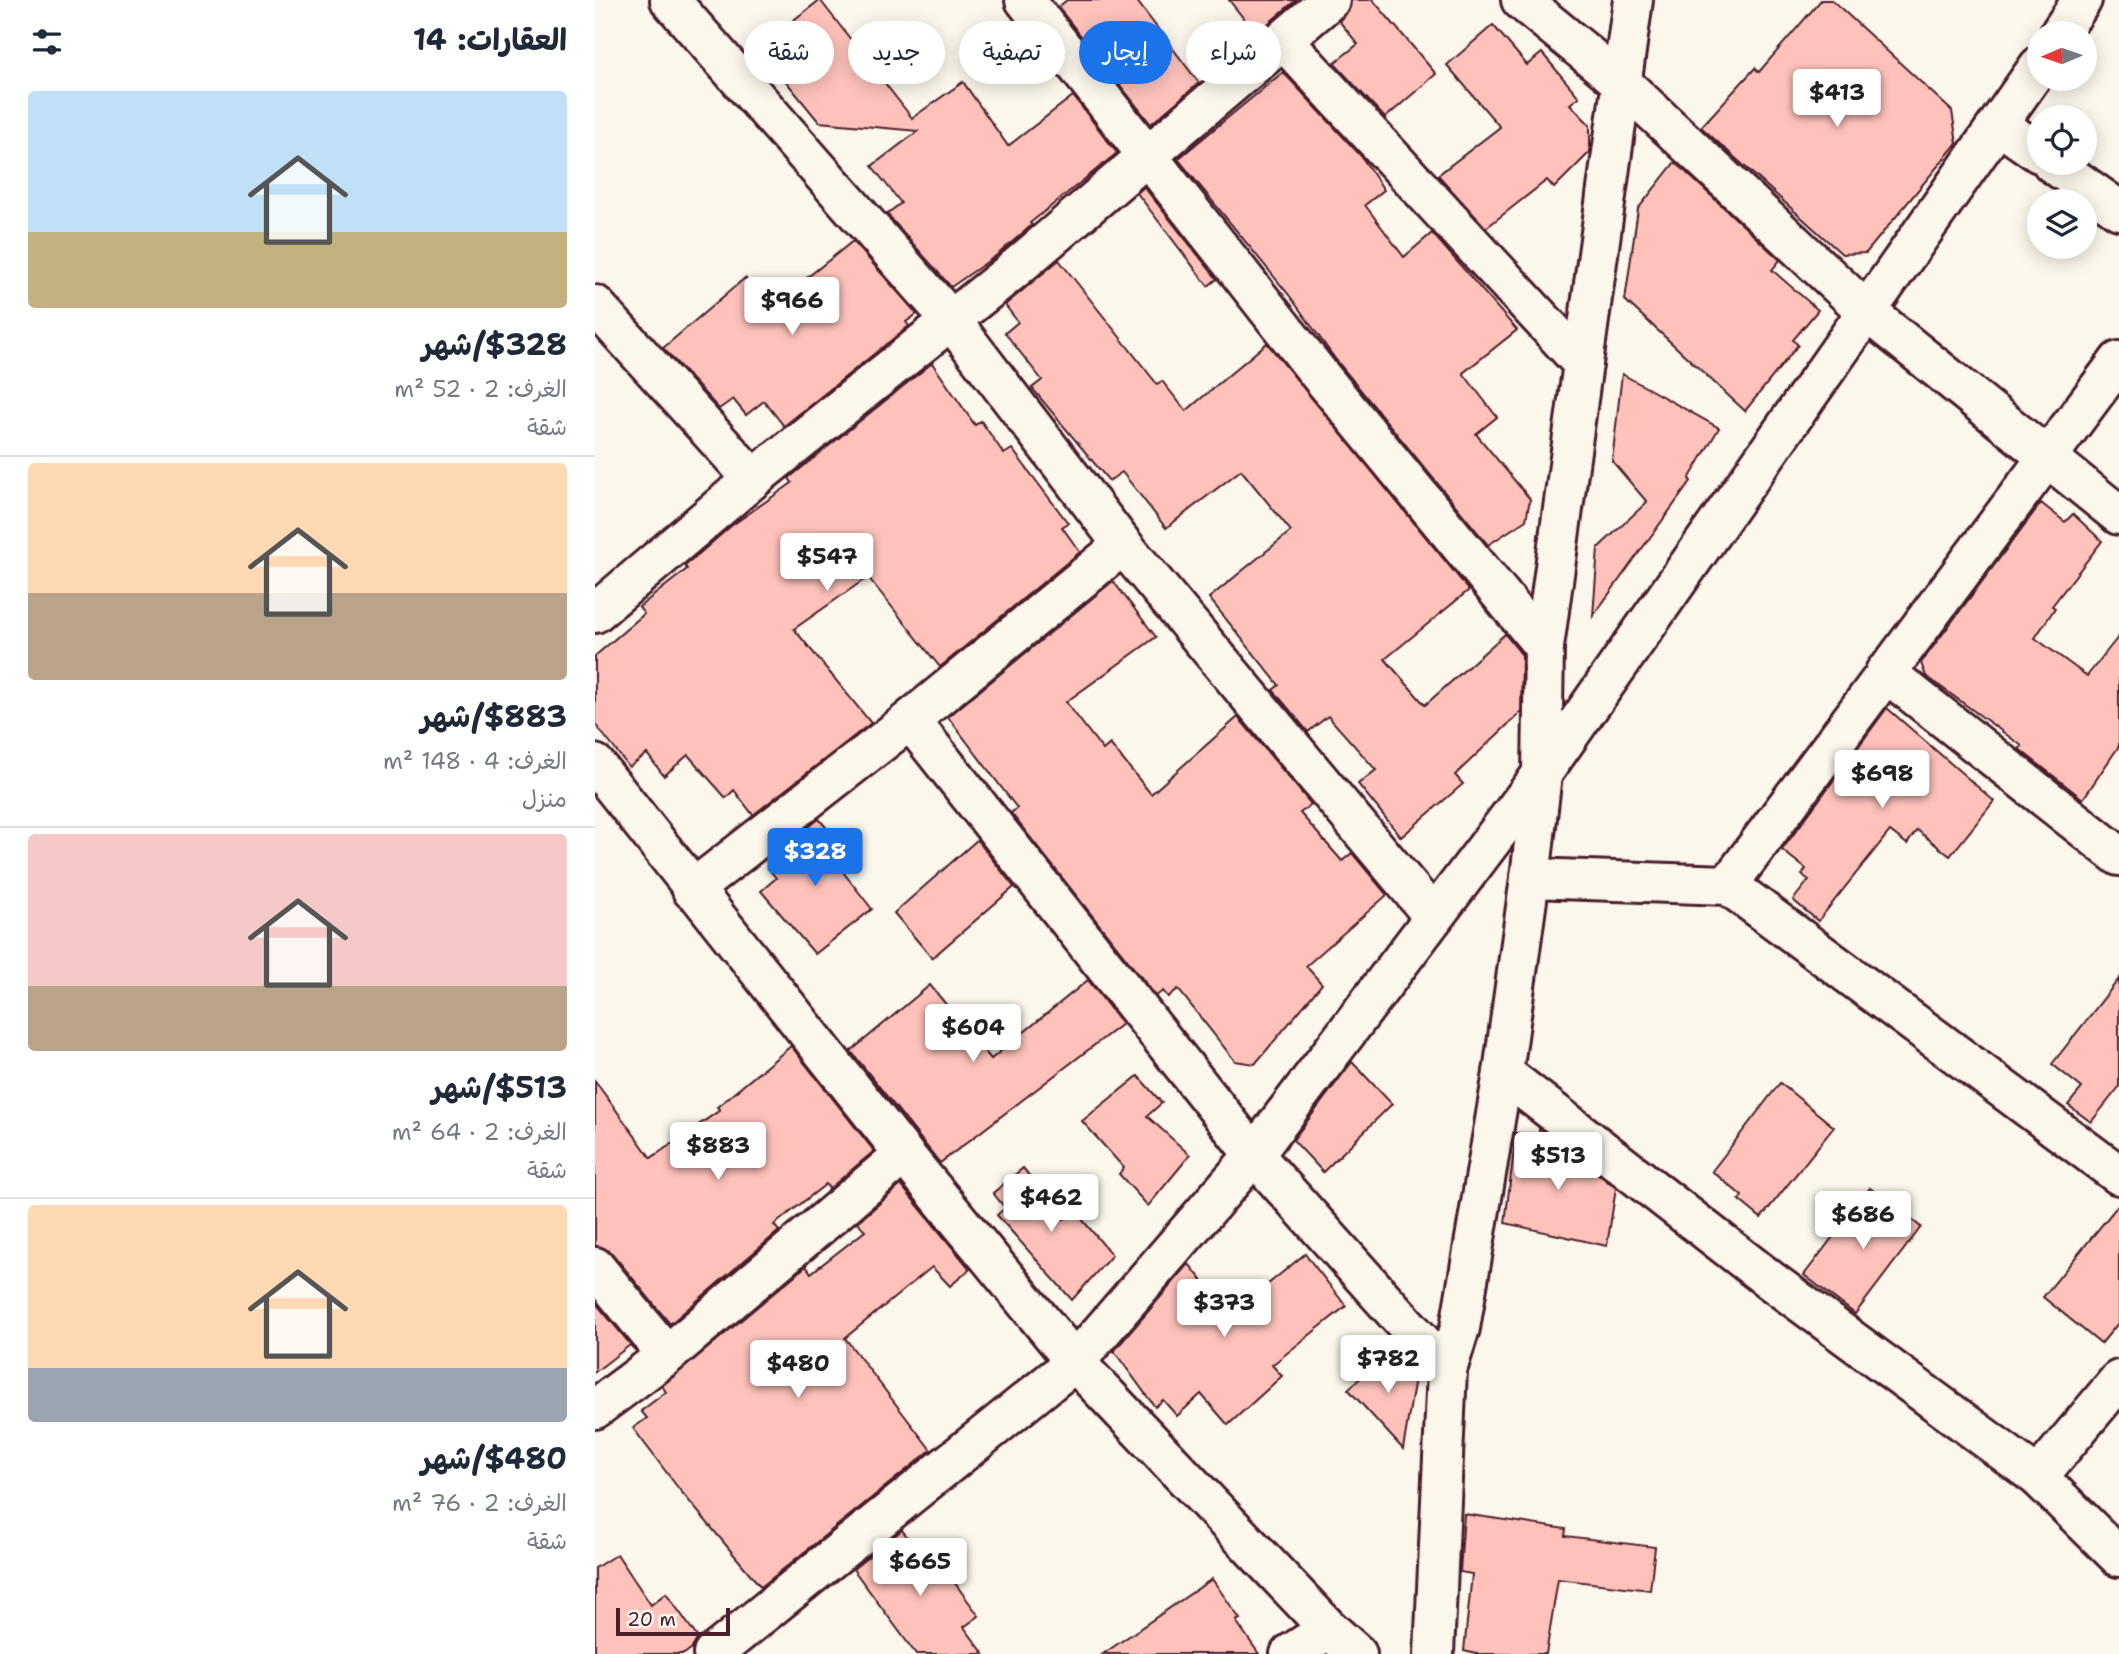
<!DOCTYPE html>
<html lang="ar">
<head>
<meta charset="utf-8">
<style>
  body { margin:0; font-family:"Shantell Sans","Playpen Sans Arabic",sans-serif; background:#f6f6f7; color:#1f2937; direction:rtl; height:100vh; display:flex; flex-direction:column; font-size:26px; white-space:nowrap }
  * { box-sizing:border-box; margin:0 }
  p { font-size:23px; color:#747a83 }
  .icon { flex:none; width:38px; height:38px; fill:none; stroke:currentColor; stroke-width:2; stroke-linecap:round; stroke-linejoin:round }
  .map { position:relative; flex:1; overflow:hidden; direction:ltr }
  .details { display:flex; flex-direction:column; background:#fff; width:595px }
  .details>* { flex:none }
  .top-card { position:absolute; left:21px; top:21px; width:665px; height:63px; direction:rtl; display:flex; gap:14px }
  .needle { width:46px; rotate:268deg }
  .tools { position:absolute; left:1432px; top:21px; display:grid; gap:14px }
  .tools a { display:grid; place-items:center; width:70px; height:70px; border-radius:50%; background:#fff; box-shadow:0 4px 18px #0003; font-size:35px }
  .scale { position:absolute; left:21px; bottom:18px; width:114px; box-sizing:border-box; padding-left:7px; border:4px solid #4a1f2b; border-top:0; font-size:19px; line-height:24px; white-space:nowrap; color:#4a1f2b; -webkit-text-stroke:5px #fbf7ec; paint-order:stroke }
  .price { position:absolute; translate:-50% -60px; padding:0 16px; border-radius:7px; background:#fff; color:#222; font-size:23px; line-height:46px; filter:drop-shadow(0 2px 4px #0008) }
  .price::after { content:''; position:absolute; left:50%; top:42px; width:21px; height:16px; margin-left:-10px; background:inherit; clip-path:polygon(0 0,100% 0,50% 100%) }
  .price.on { background:#1a73e8; color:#fff }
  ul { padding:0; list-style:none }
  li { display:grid; align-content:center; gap:14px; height:371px; padding:0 28px }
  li+li { border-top:2px solid #e0e1e3 }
  li span { display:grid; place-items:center; height:217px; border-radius:7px; color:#555 }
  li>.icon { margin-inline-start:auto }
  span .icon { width:126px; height:126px; fill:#fffc; stroke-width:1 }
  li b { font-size:30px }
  h2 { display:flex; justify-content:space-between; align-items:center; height:84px; padding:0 28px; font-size:30px }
  .chip { padding:0 24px; border-radius:32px; background:#fff; box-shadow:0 4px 18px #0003; font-size:24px; line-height:63px }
  .chip.on { background:#1a73e8; color:#fff }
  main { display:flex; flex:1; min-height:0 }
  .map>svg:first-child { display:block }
  .building { fill:#fec2bb; stroke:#4a1f2b; stroke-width:2 }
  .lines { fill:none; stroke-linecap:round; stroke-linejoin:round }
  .street-casing { stroke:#4a1f2b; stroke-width:44 }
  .street { stroke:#fbf7ec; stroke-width:38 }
</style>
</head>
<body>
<main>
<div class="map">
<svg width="1524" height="1654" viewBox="0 0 1524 1654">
  <rect width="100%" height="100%" fill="#fbf7ec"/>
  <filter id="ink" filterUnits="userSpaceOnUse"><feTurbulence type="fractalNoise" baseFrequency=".0143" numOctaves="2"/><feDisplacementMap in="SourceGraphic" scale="14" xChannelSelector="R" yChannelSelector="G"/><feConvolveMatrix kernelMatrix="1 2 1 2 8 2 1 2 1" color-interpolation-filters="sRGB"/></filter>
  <g filter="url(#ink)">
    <g class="building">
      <polygon points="225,0 317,118 368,82 413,146 478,96 522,153 435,223 437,225 402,255 356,287 292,214 306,203 277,166 323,131 224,122 163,47"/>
      <polygon points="472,0 541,0 604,83 556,124 463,7"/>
      <polygon points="634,0 701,0 661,34"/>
      <polygon points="756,0 778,0 841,74 790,118 739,63 763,44 744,21 755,8"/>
      <polygon points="1226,0 1237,0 1357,111 1362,143 1271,253 1247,254 1106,127 1160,68 1164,72"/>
      <polygon points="898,25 932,65 947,53 984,97 975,104 995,125 995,152 959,188 952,180 891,228 843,175 905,127 852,65"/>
      <polygon points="688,72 766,156 789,190 770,205 809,257 837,233 922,330 868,373 902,417 881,434 935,499 931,520 893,545 741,360 694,295 583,159"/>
      <polygon points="1080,162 1185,260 1177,270 1223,310 1198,340 1203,345 1150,411 1030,300 1043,209"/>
      <polygon points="549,187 622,279 613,286 542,193"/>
      <polygon points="258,241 322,314 311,322 314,326 189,426 169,401 151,415 138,399 124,409 68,348 150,278 175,307"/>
      <polygon points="464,260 562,384 567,381 591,411 672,343 874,590 790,659 830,705 910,634 927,655 926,712 860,775 868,784 806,837 763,784 781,770 733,716 713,732 678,690 684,685 614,598 696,531 646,470 571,528 527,472 514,481 437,388 447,380 410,333 423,322 410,305"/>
      <polygon points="337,363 380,425 386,421 409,454 417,449 473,523 467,527 485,552 345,667 273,577 199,629 276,723 158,815 139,790 131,798 93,755 69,776 52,754 34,767 0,724 0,656 49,614 44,607 92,569 90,566 136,526 197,483 194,478"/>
      <polygon points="1027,374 1124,428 1094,479 1096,481 998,616 1003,548 1052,502 1017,461"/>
      <polygon points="1446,503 1470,522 1478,514 1507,541 1457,606 1460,608 1440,638 1492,676 1524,636 1524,746 1488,799 1424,749 1427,746 1331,676 1326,663"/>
      <polygon points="518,581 561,637 471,702 508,750 515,744 556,794 643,717 716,804 705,813 747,861 757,853 792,895 711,966 727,984 660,1064 640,1061 583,989 573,997 568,991 561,996 416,813 422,808 353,717"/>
      <polygon points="1292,708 1399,801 1355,856 1322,830 1312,844 1295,831 1223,921 1198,900 1214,880 1207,875 1211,869 1187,850"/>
      <polygon points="224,819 253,853 241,863 277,909 220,954 166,891 181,878 173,868 183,859 178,854"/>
      <polygon points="382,840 419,887 337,958 299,913"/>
      <polygon points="1524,979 1524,1087 1496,1122 1473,1105 1487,1088 1457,1064"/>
      <polygon points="493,980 527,1024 345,1163 256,1051 335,985 396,1059"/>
      <polygon points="196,1046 279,1151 234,1189 231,1184 179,1225 184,1231 75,1324 17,1253 0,1246 0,1081 56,1158 125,1110 122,1107"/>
      <polygon points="757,1062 797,1104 728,1172 698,1140"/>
      <polygon points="543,1076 567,1103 552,1116 595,1155 553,1206 524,1174 529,1168 487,1121"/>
      <polygon points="1185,1083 1239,1127 1166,1218 1144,1200 1147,1196 1117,1171"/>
      <polygon points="944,1128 1021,1188 1012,1246 910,1223 921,1133 944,1134"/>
      <polygon points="428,1168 469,1219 481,1212 517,1255 477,1300 402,1215 410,1208 398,1193"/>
      <polygon points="306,1185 375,1269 355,1286 337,1267 250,1338 336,1450 166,1587 84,1489 38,1428 52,1418 46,1411 71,1392 67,1386 211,1266 216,1273 270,1231 263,1222"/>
      <polygon points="1275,1188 1326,1227 1260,1314 1209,1275"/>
      <polygon points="1524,1204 1524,1322 1506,1344 1448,1297"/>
      <polygon points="710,1254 751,1306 677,1365 687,1376 633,1425 606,1394 582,1416 568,1400 560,1407 519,1351 594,1264 635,1315"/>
      <polygon points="0,1302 41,1351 35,1345 0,1372"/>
      <polygon points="797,1350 820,1378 808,1449 753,1389"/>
      <polygon points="869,1514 971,1529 970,1536 1060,1547 1055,1590 963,1579 951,1654 881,1654 869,1651 877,1574 865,1572"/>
      <polygon points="307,1530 320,1547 329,1541 384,1616 369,1627 389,1654 321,1654 258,1569"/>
      <polygon points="22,1554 56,1605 71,1593 103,1638 97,1648 89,1654 0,1654 0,1568"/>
      <polygon points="617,1579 645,1619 641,1621 664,1654 508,1654"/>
    </g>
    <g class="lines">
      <defs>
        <g id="street">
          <polyline points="75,0 356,320 528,545 838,916"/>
          <polyline points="430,0 724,374 949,647"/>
          <polyline points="926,0 1027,83 1272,312 1524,515"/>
          <polyline points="1465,33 1487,0"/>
          <polyline points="688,40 988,364"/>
          <polyline points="1404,125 1444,153"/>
          <polyline points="1457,163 1524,210"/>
          <polyline points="0,305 158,479"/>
          <polyline points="0,613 158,479 416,272 735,0"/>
          <polyline points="1290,672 1524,856"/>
          <polyline points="315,720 659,1155 852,1370"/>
          <polyline points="0,764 309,1154 480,1362 734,1629 762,1654"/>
          <polyline points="935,878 1133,885 1524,1175"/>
          <polyline points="1133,885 1524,361"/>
          <polyline points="97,890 315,720 528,545"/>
          <polyline points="908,1073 1175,1280 1443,1477 1524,1557"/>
          <polyline points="0,1267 72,1355"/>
          <polyline points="0,1409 72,1355 309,1154"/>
          <polyline points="1443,1477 1524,1380"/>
          <polyline points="118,1654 480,1362 659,1155 947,774 1444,66"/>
          <polyline points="695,1654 734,1629"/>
          <polyline points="839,1654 852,1370 865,1328 908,1073 935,878 947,774 949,647 1038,0"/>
        </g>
      </defs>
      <use href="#street" class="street-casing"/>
      <use href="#street" class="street"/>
    </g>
  </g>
</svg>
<div class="tools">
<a><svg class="needle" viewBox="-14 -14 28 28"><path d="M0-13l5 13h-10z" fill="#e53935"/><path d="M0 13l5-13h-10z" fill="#747a83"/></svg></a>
<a><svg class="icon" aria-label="locate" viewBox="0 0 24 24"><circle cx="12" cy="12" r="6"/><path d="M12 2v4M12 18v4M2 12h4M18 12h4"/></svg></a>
<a><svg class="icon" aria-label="layers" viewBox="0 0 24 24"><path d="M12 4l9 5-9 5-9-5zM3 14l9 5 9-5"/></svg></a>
</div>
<div class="scale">20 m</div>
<b class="price" style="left:1242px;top:129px">$413</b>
<b class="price" style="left:197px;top:337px">$966</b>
<b class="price" style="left:232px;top:593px">$547</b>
<b class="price" style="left:1287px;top:810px">$698</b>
<b class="price on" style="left:220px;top:888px">$328</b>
<b class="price" style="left:378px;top:1064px">$604</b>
<b class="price" style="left:123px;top:1182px">$883</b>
<b class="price" style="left:963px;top:1192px">$513</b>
<b class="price" style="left:456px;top:1234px">$462</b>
<b class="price" style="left:1268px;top:1251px">$686</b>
<b class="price" style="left:629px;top:1339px">$373</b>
<b class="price" style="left:793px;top:1395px">$782</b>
<b class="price" style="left:203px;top:1400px">$480</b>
<b class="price" style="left:325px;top:1598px">$665</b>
<div class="top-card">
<a class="chip">شراء</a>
<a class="chip on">إيجار</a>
<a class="chip">تصفية</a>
<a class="chip">جديد</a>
<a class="chip">شقة</a>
</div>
</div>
<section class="details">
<h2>العقارات: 14<svg class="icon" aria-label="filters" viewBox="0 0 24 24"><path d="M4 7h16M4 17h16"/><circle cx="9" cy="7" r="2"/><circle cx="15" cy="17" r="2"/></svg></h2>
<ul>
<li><span style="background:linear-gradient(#bfe0f5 65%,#c2b280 0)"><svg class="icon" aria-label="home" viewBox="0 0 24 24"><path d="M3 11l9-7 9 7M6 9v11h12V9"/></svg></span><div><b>$328/شهر</b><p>الغرف: 2 · 52 m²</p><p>شقة</p></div></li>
<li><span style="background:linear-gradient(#ffd9b3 60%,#b9a48a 0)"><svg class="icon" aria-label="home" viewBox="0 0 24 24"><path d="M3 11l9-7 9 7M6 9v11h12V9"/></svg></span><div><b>$883/شهر</b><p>الغرف: 4 · 148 m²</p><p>منزل</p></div></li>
<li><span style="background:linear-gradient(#f6c9c9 70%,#b9a48a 0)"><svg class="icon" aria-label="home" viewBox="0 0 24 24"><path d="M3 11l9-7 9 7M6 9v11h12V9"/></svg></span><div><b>$513/شهر</b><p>الغرف: 2 · 64 m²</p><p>شقة</p></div></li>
<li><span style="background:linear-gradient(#ffd9b3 75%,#9aa5b1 0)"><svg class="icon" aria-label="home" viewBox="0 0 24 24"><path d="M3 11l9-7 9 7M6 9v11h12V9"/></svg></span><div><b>$480/شهر</b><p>الغرف: 2 · 76 m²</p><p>شقة</p></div></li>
</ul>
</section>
</main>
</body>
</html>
